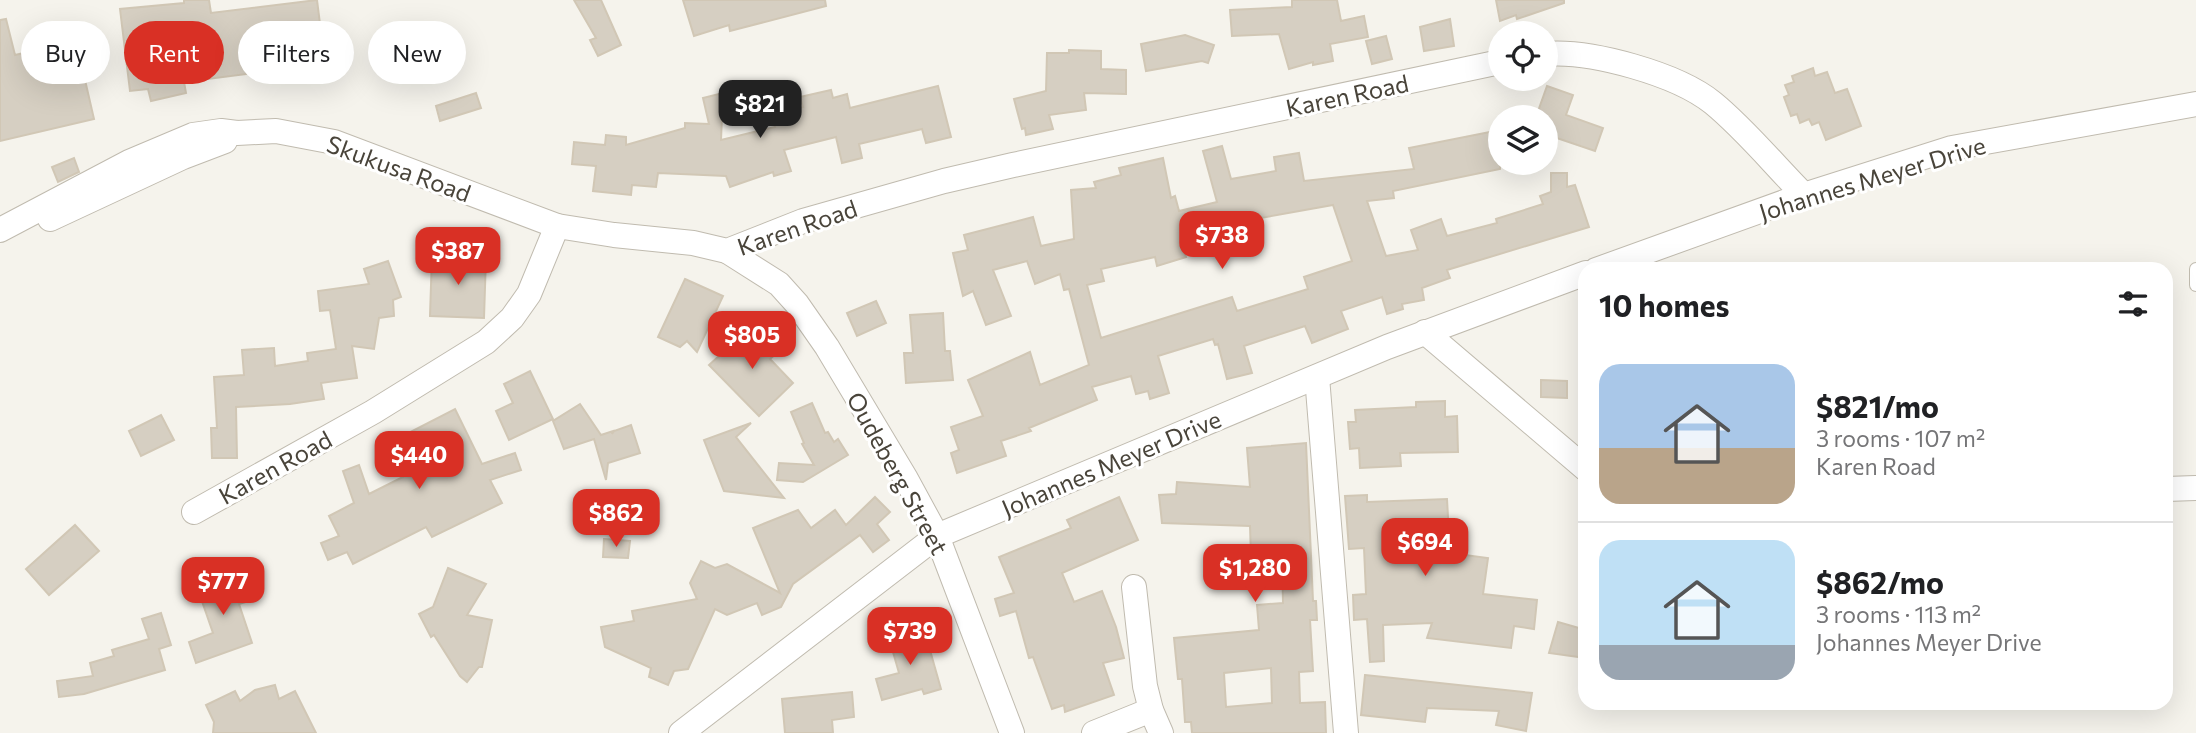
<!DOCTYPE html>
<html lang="en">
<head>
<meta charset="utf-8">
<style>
  body { margin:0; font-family:Commissioner,sans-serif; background:#f2f2f2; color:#202124; height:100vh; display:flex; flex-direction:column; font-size:26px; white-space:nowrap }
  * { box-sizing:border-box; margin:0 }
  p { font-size:23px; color:#757577 }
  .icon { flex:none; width:38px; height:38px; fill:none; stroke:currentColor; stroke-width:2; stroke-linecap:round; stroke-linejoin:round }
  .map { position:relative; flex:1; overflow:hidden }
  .side { position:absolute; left:1578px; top:262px; width:595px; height:448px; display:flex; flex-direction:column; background:#fff; border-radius:21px; box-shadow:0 7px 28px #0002 }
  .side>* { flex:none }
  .top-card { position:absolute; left:21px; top:21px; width:665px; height:63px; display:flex; gap:14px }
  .controls { position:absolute; left:1488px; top:21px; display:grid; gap:14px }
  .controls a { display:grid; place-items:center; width:70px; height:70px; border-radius:50%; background:#fff; box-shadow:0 7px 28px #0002; font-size:35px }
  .price { position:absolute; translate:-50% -60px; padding:0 16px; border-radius:14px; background:#d93025; color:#fff; font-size:23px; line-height:46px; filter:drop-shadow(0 2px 4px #0008) }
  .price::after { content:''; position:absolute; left:50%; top:42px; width:21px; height:16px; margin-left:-10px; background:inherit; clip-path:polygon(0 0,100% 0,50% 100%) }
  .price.selected { background:#222; color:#fff }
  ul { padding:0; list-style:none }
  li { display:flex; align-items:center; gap:21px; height:175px; padding:0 21px }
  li+li { border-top:2px solid #e0e0e0 }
  li span { display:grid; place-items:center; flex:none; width:196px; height:140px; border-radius:21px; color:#555 }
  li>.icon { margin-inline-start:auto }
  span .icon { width:84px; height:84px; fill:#fffc; stroke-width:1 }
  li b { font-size:30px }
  h2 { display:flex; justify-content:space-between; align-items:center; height:84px; padding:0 21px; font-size:30px }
  .chip { padding:0 24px; border-radius:32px; background:#fff; box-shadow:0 7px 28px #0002; font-size:24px; line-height:63px }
  .chip.selected { background:#d93025; color:#fff }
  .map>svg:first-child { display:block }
  .building { fill:#d6cfc2; stroke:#d1c7b5; stroke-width:2; fill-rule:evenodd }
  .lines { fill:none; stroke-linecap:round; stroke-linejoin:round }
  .lane-casing { stroke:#c0bbaf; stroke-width:14 }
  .street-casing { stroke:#c0bbaf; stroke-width:26 }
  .lane { stroke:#fff; stroke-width:12 }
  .street { stroke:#fff; stroke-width:24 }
  .labels { text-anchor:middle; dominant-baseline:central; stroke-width:6; stroke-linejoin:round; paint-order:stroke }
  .street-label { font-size:24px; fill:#49443a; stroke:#fff }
</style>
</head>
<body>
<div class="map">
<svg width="2196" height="733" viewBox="0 0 2196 733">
  <rect width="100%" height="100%" fill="#f5f3ec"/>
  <g class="building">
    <polygon points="184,0 209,0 211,13 317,0 325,64 184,82 186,93 151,101 148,89 130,91 120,9 184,3"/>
    <polygon points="574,0 601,0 621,45 598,56 590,40 596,38"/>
    <polygon points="683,0 825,0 826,6 730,31 729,25 694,36"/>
    <polygon points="1292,0 1337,0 1341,21 1364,16 1368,37 1330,44 1333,61 1313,65 1313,62 1289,69 1279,34 1232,36 1230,10 1292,7"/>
    <polygon points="1496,0 1564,0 1564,3 1517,19 1516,15 1500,21"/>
    <polygon points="6,19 15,55 76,41 94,119 0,141 0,20"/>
    <polygon points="1450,19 1454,46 1424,51 1420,27"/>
    <polygon points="1185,35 1214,45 1208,63 1202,61 1146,71 1141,44"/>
    <polygon points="1386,36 1392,59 1372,64 1366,41"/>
    <polygon points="1069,50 1101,51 1101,69 1126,70 1126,94 1084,93 1086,110 1049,115 1053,129 1026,135 1025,128 1022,129 1014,99 1046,91 1047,53 1069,53"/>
    <polygon points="1813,68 1815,76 1827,72 1835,93 1847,89 1861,126 1826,140 1819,122 1812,125 1809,119 1800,123 1797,114 1791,116 1784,97 1789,95 1785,85 1794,82 1792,76"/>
    <polygon points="938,86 951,137 926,143 922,129 859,144 862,158 842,163 836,137 784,150 791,171 774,176 773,172 730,187 726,176 658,173 656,187 632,185 631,195 593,191 596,166 572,164 574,142 605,145 606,135 626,137 626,145 685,128 685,123 709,124 703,98 723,93 721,140 775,127 772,115 803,107 800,97 831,90 833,98 847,94 850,108"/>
    <polygon points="1547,86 1573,95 1566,115 1603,128 1595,151 1545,134 1545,117 1536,117"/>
    <polygon points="476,93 481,108 440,121 436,106"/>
    <path d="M 1500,130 L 1500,169 L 1393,191 L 1394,198 L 1367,201 L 1386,256 L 1418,250 L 1411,230 L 1441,219 L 1447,236 L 1497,223 L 1496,219 L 1543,204 L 1540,196 L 1551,192 L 1551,173 L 1567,173 L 1567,187 L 1575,185 L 1589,227 L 1447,270 L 1450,278 L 1422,288 L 1424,300 L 1402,304 L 1403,309 L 1387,314 L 1382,297 L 1341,311 L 1348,329 L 1312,343 L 1305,326 L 1244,346 L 1252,373 L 1227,379 L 1218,344 L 1215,345 L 1213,339 L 1158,356 L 1169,393 L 1150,399 L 1148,391 L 1136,394 L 1131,376 L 1092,387 L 1097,400 L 1029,428 L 1031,431 L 1001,441 L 1006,456 L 957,473 L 951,453 L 959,450 L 951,427 L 983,416 L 968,380 L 1030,352 L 1040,385 L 1089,365 L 1069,289 L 1064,290 L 1060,274 L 1035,284 L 1027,261 L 993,270 L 1011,316 L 986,325 L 973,291 L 963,296 L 953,253 L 968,250 L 964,235 L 1033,217 L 1041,246 L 1074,239 L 1071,190 L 1096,188 L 1094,182 L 1121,175 L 1119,168 L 1163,158 L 1171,198 L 1175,196 L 1179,211 L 1217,202 L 1203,151 L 1222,146 L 1231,179 L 1276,171 L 1274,157 L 1299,153 L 1304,181 L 1414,169 L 1409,148 ZM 1333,205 L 1352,261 L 1304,277 L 1308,289 L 1237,311 L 1232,297 L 1101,338 L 1087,285 L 1104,281 L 1101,269 L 1155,257 L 1157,266 L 1186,257 L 1181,242 L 1230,230 L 1234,250 L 1253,247 L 1249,220 Z"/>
    <polygon points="74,158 79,172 58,182 52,167"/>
    <polygon points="432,255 486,257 484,318 430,316"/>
    <polygon points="388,261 401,297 393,300 394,316 379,318 374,349 352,346 357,378 321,383 324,399 290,404 236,407 237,458 212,458 211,428 217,428 214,377 244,375 242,350 274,348 275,366 308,361 307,353 336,349 330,310 320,311 318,291 369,284 364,269"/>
    <polygon points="685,279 723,296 697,352 687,341 680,347 658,337"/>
    <polygon points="876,301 886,323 857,336 847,313"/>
    <polygon points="943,313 945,351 950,351 953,380 906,383 904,353 913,353 910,315"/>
    <polygon points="752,326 777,353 770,359 793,383 759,416 709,365"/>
    <polygon points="530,371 553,419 509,440 496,411 513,403 504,384"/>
    <polygon points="1541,380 1567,381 1567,398 1541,397"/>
    <polygon points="1445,401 1445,417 1457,416 1458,452 1400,453 1401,466 1360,468 1359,448 1350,449 1348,422 1356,422 1355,410 1416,407 1416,402"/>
    <polygon points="812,403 825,433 828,432 834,442 838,439 848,455 803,482 777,480 779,463 814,465 802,444 804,443 791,412"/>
    <polygon points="580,404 601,435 613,431 612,434 614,431 631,425 640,453 608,463 606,480 594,439 564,449 553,421"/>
    <polygon points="455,409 482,464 515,453 521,470 490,480 502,503 432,537 426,527 353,564 347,552 328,560 321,543 339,536 329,516 354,503 343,471 359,465 369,494 403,477 400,470 407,466 393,441"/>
    <polygon points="161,415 174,440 141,456 129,431"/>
    <polygon points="751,423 736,437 784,498 724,491 704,440"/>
    <path d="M 1306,443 L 1313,601 L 1316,601 L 1317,620 L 1310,620 L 1313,671 L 1299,672 L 1300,703 L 1325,702 L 1326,733 L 1192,733 L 1191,722 L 1185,722 L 1182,679 L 1178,679 L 1174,638 L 1259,630 L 1257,605 L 1283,603 L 1282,556 L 1251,557 L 1250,526 L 1162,523 L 1159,495 L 1176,494 L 1177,482 L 1250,487 L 1247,448 ZM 1271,668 L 1272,703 L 1226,707 L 1224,673 Z"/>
    <polygon points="1367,495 1367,502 1447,499 1450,553 1488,558 1483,594 1537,600 1534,629 1514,626 1511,648 1427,638 1432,623 1383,625 1384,661 1370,662 1367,619 1354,620 1353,595 1366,594 1364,548 1349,549 1345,496"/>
    <polygon points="875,497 890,512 877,524 889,540 873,552 860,535 793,584 781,607 762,615 757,603 727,615 715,609 688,669 674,671 668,685 649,677 651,668 605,647 601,627 634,621 632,611 697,599 690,583 701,561 715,568 727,564 780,593 753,528 798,510 811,528 835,510 846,525"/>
    <polygon points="1119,497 1138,540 1062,573 1074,602 1102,591 1116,627 1124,658 1103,663 1114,695 1065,712 1064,705 1052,709 1033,657 1029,658 1016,611 1000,616 995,599 1014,593 999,557 1071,528 1067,520"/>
    <polygon points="75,525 99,551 49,595 26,569"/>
    <polygon points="604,539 630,541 628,558 603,557"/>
    <polygon points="448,568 486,584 467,615 492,620 482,667 479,667 467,682 460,676 434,635 431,637 419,614 433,607"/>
    <polygon points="242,572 252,600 239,604 252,643 196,663 189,642 213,633 197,587"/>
    <polygon points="161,613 171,645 159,649 165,670 84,694 59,697 57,681 93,676 90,663 114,656 112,650 149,639 142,619"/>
    <polygon points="1558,622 1586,630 1586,658 1549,653"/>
    <polygon points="924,629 941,689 924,694 922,689 882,700 876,679 899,673 889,638"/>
    <polygon points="1365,675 1532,693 1526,731 1496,725 1499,711 1427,708 1425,722 1361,715"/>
    <polygon points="275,685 279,699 295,691 316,733 213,733 214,722 206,705 235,691 240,701 255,690"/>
    <polygon points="852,692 854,717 832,720 833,733 785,733 782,699"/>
  </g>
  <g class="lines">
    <defs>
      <polyline id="lane" points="2196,269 2196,285"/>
      <g id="street">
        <path d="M 1545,54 C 1591,50 1677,74 1713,103 C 1746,130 1774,165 1804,195"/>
        <polyline points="50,219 183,157 225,141"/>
        <polyline points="0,230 129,162 193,135 221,131 237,133 276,131 334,142 557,226"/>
        <polyline points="727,251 779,284 797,304 827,347 906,479 937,536 1012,733"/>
        <polyline points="1596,270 1804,195 1952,148 2196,104"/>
        <polyline points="1425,332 1586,469"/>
        <polyline points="1317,377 1346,733"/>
        <polyline points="2166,489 2196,488"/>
        <polyline points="194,512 373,412 486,342 512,318 529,294 557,226 614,235 693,243 727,251 803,221 944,181 1013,165 1500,62"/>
        <polyline points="1134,587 1145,686 1151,710 1161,733"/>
        <polyline points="681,733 937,536 1387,347 1586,273"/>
        <polyline points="1094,733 1151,710"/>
      </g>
    </defs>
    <use href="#lane" class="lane-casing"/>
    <use href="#street" class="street-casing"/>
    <use href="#lane" class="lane"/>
    <use href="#street" class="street"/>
  </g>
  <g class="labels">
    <g class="street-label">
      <text transform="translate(1347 95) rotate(-12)">Karen Road</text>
      <text transform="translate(399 168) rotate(20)">Skukusa Road</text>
      <text transform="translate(1872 178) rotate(-17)">Johannes Meyer Drive</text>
      <text transform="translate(797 227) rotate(-19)">Karen Road</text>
      <text transform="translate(1111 463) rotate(-23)">Johannes Meyer Drive</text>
      <text transform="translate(275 467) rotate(-29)">Karen Road</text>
      <text transform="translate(898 473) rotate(61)">Oudeberg Street</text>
    </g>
  </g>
</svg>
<div class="controls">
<a><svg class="icon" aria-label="locate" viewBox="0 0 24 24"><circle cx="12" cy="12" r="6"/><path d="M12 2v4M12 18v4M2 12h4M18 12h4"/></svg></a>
<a><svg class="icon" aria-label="layers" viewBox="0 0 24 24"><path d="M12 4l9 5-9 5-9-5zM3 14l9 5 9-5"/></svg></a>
</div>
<b class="price selected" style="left:760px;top:140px">$821</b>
<b class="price" style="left:1222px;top:271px">$738</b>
<b class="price" style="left:458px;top:287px">$387</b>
<b class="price" style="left:752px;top:371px">$805</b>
<b class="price" style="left:419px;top:491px">$440</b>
<b class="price" style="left:616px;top:549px">$862</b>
<b class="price" style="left:1425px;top:578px">$694</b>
<b class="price" style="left:1255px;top:604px">$1,280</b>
<b class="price" style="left:223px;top:617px">$777</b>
<b class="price" style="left:910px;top:667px">$739</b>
<div class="top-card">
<a class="chip">Buy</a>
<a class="chip selected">Rent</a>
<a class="chip">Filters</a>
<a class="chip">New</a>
</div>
<section class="side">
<h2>10 homes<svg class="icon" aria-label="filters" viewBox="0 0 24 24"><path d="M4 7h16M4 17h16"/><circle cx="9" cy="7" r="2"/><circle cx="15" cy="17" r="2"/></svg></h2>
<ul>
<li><span style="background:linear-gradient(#a9c7e8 60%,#b9a48a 0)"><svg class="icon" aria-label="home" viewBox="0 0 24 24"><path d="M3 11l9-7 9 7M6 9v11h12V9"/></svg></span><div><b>$821/mo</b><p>3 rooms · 107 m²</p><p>Karen Road</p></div></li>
<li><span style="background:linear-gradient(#bfe0f5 75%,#9aa5b1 0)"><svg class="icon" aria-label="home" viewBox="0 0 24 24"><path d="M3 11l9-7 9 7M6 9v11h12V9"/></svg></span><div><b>$862/mo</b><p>3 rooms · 113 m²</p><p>Johannes Meyer Drive</p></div></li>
</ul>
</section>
</div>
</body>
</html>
